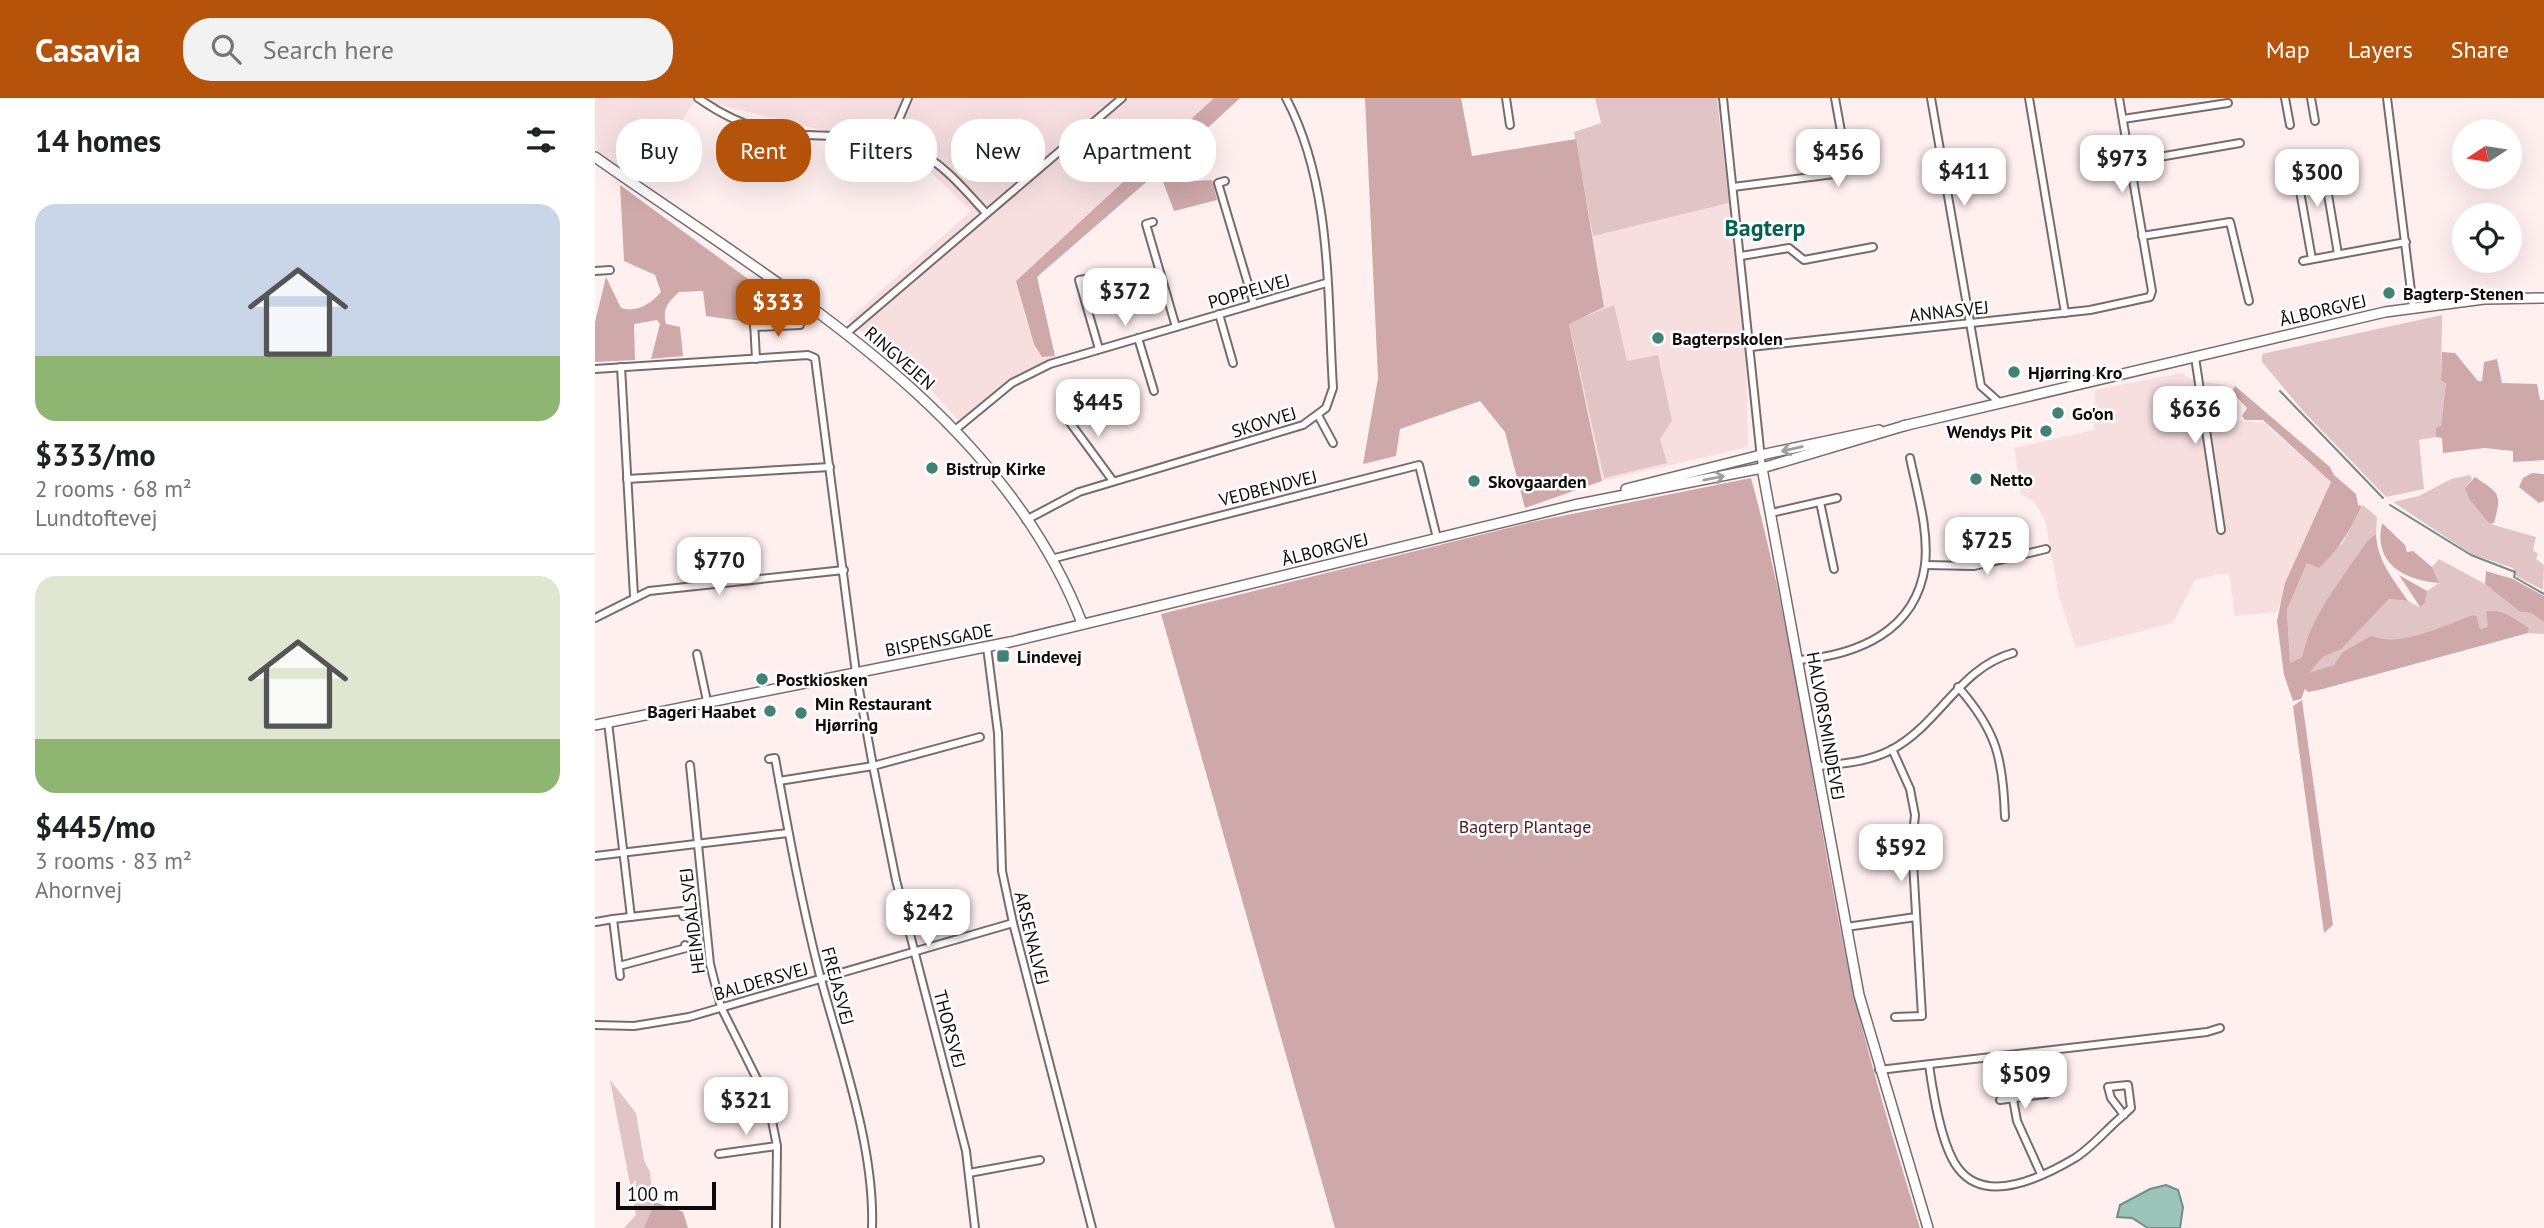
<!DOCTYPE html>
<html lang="en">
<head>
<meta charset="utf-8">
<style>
  body { margin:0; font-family:"PT Sans",sans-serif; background:#f2f2f2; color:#202124; height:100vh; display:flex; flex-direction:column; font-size:26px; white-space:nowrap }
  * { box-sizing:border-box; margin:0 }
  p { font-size:23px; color:#757577 }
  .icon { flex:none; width:38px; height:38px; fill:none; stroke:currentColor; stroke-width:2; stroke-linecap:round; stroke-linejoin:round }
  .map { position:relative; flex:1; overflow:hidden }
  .drawer { display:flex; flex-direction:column; background:#fff; width:595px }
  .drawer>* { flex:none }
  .hud { position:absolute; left:21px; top:21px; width:665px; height:63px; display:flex; gap:14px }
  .needle { width:46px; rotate:258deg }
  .tools { position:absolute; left:1857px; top:21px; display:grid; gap:14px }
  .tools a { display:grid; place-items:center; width:70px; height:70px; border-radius:50%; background:#fff; box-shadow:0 7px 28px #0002; font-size:35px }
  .scale { position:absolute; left:21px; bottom:18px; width:100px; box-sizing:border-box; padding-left:7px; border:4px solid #0f0a0a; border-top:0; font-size:19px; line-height:24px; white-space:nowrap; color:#0f0a0a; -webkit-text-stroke:5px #fff; paint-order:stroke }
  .price { position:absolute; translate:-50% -60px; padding:0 16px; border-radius:14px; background:#fff; color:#222; font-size:23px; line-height:46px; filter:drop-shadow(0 2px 4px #0008) }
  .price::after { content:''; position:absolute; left:50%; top:42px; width:21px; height:16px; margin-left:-10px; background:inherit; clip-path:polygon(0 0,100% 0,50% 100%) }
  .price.active { background:#b45309; color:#fff }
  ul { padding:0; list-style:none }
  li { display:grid; align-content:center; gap:14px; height:371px; padding:0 35px }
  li+li { border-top:2px solid #e0e0e0 }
  li span { display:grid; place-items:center; height:217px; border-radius:21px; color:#555 }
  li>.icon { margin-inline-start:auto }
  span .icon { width:126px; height:126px; fill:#fffc; stroke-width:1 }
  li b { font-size:30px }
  h2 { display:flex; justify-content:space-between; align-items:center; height:84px; padding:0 35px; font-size:30px }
  .chip { padding:0 24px; border-radius:28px; background:#fff; box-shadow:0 7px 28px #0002; font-size:24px; line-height:63px }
  .chip.active { background:#b45309; color:#fff }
  header { display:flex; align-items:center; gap:42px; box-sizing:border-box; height:98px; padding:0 35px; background:#b45309; color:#fff }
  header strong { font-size:33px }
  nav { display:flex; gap:38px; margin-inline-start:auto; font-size:24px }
  .search { width:490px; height:63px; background:#f2f2f2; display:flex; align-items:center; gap:18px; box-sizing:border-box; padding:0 24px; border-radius:28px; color:#757577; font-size:26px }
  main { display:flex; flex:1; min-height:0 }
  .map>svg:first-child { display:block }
  .built { fill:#f7dfe0 }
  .green { fill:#e1c5c6 }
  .forest { fill:#cfa9aa }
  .water { fill:#9cc5ba; stroke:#728d85; stroke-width:2 }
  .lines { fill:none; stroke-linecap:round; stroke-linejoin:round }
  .stream { stroke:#728d85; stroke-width:2 }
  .street-casing { stroke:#796b6c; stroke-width:10 }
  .secondary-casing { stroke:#796b6c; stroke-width:12 }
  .street { stroke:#fff; stroke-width:6 }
  .secondary { stroke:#fff; stroke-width:9 }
  .oneway { stroke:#9f9d9d }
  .poi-dot { fill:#408274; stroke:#fff; stroke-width:2.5 }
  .labels { text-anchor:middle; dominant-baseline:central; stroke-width:5; stroke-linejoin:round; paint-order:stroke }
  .street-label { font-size:18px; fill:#0f0a0a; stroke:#fff }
  .poi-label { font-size:18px; font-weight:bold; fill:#0f0a0a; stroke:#fff; text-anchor:start }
  .park-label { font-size:18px; fill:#4b1920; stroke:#fff }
  .district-label { font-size:24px; font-weight:bold; fill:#036152; stroke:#fff }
</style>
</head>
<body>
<header>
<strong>Casavia</strong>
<div class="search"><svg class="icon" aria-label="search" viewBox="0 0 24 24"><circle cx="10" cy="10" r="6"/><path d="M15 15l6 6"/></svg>Search here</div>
<nav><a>Map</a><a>Layers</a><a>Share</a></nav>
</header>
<main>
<section class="drawer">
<h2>14 homes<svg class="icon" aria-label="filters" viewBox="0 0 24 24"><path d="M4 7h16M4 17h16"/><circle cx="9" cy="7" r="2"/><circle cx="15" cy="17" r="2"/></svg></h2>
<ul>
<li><span style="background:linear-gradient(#c9d6e8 70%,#8fb573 0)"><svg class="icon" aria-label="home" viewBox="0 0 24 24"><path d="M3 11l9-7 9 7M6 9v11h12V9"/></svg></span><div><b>$333/mo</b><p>2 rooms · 68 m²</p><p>Lundtoftevej</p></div></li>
<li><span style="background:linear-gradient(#dfe7d0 75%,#8fb573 0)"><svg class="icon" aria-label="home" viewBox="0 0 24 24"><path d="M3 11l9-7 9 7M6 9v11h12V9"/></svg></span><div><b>$445/mo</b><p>3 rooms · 83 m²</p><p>Ahornvej</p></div></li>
</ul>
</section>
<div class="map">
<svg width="1949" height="1130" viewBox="0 0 1949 1130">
  <rect width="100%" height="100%" fill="#ffefef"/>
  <g class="built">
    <polygon points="0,0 619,0 421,183 447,259 460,258 462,268 405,297 370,330 337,293 253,222 376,113 315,54 101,1 47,84 0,51"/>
    <polygon points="1134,105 1151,255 1153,349 1007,383 974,225 1009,209 998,138"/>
    <polygon points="1587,275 1596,281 1634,288 1639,322 1669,325 1736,384 1682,514 1640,518 1634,476 1626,476 1600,482 1578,525 1481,550 1464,498 1450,422 1440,405 1426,396 1419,350 1499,332 1500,292"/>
  </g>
  <g class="green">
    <polygon points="1000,0 1122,0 1134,105 998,138 979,34 1006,25"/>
    <polygon points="1019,207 1032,263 1063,257 1077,323 1065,341 1072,365 1009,380 974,225"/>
    <polygon points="1847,217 1846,283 1851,284 1846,329 1841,330 1841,339 1824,342 1829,391 1791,399 1708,313 1667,264 1667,256"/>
    <polygon points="1875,377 1877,381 1870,390 1895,426 1941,439 1938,452 1943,456 1941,461 1949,467 1948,492 1921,478 1918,470 1876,456 1798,404 1824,398 1856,381"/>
    <path d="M 1768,407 L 1782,419 L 1781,436 L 1772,443 C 1749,478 1716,516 1707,559 L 1695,565 L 1692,512 L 1712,465 L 1747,446 Z"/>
    <path d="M 1844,461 L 1890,486 L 1925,514 L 1936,515 L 1949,524 L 1949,536 L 1933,535 L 1934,530 C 1921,521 1907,510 1891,513 L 1894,529 L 1885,531 L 1882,518 L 1878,517 C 1848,527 1808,550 1776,539 L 1739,567 L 1713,576 L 1728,559 L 1746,550 L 1794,501 L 1813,503 L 1824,509 L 1830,505 L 1832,493 L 1844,485 L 1837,469 Z"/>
    <polygon points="15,982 41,1015 49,1062 55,1074 60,1120 54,1130 29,1130 41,1117"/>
  </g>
  <g class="forest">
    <polygon points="619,0 645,0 593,48 601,83 617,82 622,102 579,113 564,73 442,179 460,258 447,259 439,246 421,183"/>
    <polygon points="770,0 866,0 877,58 981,41 1009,209 974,226 1007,383 930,410 910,334 885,303 805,331 801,358 768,366 783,280"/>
    <path d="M 25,87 L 153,181 L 154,224 L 111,218 L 108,193 L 84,194 C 73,204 67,211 71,226 L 85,229 L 88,258 L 56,261 L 65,226 L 62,222 L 39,226 L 40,262 L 0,264 L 0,224 L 11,179 L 26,210 C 41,215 56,206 66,194 L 60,177 L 29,163 Z"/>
    <polygon points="1847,254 1860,255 1883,283 1887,283 1889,264 1902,261 1907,285 1942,286 1945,302 1949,302 1949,362 1918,364 1918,353 1890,350 1848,355 1847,340 1841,339 1841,330 1846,328 1851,285 1846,283"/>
    <path d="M 1640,288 L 1735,369 L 1739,377 L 1761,396 L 1763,407 L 1767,408 C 1755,432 1744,452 1724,470 L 1712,465 L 1692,512 L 1695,565 L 1707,559 C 1716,516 1749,478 1772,443 L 1781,436 C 1782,463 1799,482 1813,503 L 1794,501 L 1746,551 L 1728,559 L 1714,575 L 1739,567 L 1748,554 L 1776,538 C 1807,550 1848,527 1878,517 L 1882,518 L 1885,531 L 1893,529 L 1891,513 C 1907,510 1921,521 1934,530 L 1933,535 L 1724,592 L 1713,594 L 1710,591 L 1706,601 L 1698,603 L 1689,577 L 1682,523 L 1690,485 L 1736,384 L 1668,322 L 1650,322 L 1647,318 L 1652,310 L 1637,294 Z"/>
    <polygon points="1937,375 1949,376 1949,403 1944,405 1924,389 1928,380"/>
    <path d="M 1880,379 C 1905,396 1907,395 1899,425 L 1895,426 L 1875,402 L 1870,390 Z"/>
    <path d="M 1156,380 C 1200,541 1219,707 1253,869 C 1272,958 1299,1043 1325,1130 L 740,1130 L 566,516 L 937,424 Z"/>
    <path d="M 1787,425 L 1810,447 L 1812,454 L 1818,453 L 1837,469 L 1844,485 C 1808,482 1778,465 1787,425 Z"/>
    <polygon points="1891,473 1918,481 1949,498 1949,524 1936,515 1925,514 1890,486"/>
    <polygon points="1804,477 1832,493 1830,505 1825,509"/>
    <polygon points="1707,602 1738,827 1729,835 1698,608"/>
    <polygon points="60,1104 88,1114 93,1130 49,1130"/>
  </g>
  <polygon class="water" points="1571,1087 1583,1092 1588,1109 1585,1130 1553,1130 1537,1120 1522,1119 1525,1107 1555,1091"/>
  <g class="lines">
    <g class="stream">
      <polyline points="1685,293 1788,400"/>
      <polyline points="1795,407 1876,457 1920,474 1919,479 1949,496"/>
    </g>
    <defs>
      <g id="street">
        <path d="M 103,0 C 127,17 155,31 186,35 C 231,41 275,32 318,51 C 348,65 368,90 390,114"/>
        <polyline points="911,0 915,27"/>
        <polyline points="1128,0 1167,370"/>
        <polyline points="1336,0 1386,288 1405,305"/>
        <polyline points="1434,0 1470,215"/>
        <polyline points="1690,0 1695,27"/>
        <polyline points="1716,0 1720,23"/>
        <polyline points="1792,0 1818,209"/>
        <polyline points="1528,21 1633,5"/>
        <polyline points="295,42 313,0"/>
        <polyline points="1727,61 1743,156"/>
        <polyline points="1535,64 1645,45"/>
        <polyline points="1700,65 1717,161"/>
        <polyline points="630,83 623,85 659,206"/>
        <polyline points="1138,89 1247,75 1251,61 1240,0"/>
        <polyline points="558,124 551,126 581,229"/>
        <polyline points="1547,138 1635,124 1654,203"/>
        <polyline points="1146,158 1194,150 1209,162 1278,149"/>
        <polyline points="1708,163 1811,144"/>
        <polyline points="0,173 15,172"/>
        <polyline points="490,181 484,182 504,251"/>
        <polyline points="158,204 161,261"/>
        <polyline points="624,216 638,265"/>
        <polyline points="159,229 205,227"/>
        <polyline points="253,234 527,0"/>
        <polyline points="543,240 559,293"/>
        <polyline points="1156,249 1495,212 1555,199 1557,193 1524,0"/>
        <polyline points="1600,259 1626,432"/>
        <polyline points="26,269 39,498"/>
        <polyline points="0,271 213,257 220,260 261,575 278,668 301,782 371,1053 380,1130"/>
        <polyline points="468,315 518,383"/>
        <polyline points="724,319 738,345"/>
        <polyline points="360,332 417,285 455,266 731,185"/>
        <polyline points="32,381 235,369"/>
        <polyline points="1225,404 1239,471"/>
        <polyline points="1176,415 1242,400"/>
        <path d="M 431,422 L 484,394 L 708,327 L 731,310 L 738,290 C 732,194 737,87 691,0"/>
        <polyline points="456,461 824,367 842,440"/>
        <polyline points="1330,467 1379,468 1451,451"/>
        <polyline points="0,520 54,493 249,472"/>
        <polyline points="392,549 403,635 407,773 418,825 497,1130"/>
        <polyline points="102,556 112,603"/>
        <path d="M 1204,562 C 1262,557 1321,534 1330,467 C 1334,432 1322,394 1315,360"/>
        <path d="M 1363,589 C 1402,633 1408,661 1410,719"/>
        <polyline points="13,624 36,819"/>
        <polyline points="1297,651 1315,691 1320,717 1317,747 1327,918 1300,919"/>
        <path d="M 174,661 L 180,660 C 193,732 206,803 224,874 C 245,953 280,1048 277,1130"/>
        <polyline points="95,667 115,866 126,909 173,1003 182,1048 181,1130"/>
        <path d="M 1222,668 C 1247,666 1273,664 1296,652 C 1344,627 1364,570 1418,555"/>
        <polyline points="184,683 278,668 385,639"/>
        <polyline points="1283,740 1286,765"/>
        <polyline points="1284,751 1317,747"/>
        <polyline points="0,758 193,735"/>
        <polyline points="1,824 18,821"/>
        <polyline points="1251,829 1321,819"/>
        <polyline points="24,868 91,850 90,847"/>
        <polyline points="25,878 18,821 87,813 88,818"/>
        <polyline points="0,927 39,928 94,919 418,825"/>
        <path d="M 1334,967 C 1338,995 1346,1048 1363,1070 C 1391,1108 1448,1079 1480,1060 C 1496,1050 1510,1033 1524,1021 L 1536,1010 L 1533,987 L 1513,989 L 1516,1000 L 1529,1017"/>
        <polyline points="1284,972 1612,934 1625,930"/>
        <polyline points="1418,1001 1422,1023 1446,1076"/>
        <polyline points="1405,1002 1451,996"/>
        <polyline points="124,1056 182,1048"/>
        <polyline points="374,1075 445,1062"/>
      </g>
      <g id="secondary">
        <path d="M 0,59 C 179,186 404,309 487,525"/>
        <polyline points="1308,328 1790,214 1889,201 1949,200"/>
        <polyline points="1167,370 1264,897 1333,1130"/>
        <polyline points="1031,391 1166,357 1284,332"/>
        <polyline points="0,627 415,544 979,407 1167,370 1312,327"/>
      </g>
    </defs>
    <use href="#street" class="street-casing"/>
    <use href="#secondary" class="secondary-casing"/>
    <use href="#street" class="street"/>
    <use href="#secondary" class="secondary"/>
  </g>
  <defs><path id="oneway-shaft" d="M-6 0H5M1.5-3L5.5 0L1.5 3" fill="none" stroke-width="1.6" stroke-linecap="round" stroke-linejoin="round" transform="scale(1.75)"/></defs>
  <g class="oneway">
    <use href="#oneway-shaft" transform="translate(1197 351) rotate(167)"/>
    <use href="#oneway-shaft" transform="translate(1119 380) rotate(-11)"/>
  </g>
  <g class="poi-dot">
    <circle cx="1794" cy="195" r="7"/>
    <circle cx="1063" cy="240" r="7"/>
    <circle cx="1419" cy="274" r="7"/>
    <circle cx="1463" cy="315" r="7"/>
    <circle cx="1451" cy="333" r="7"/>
    <circle cx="337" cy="370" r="7"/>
    <circle cx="1381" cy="381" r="7"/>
    <circle cx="879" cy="383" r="7"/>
    <rect x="401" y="551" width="14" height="14" rx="3.5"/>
    <circle cx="167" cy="581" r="7"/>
    <circle cx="175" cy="613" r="7"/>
    <circle cx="206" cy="615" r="7"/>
  </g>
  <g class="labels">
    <g class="street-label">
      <text transform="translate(654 193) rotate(-16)">POPPELVEJ</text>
      <text transform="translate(1728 212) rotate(-13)">ÅLBORGVEJ</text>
      <text transform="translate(1354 213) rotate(-6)">ANNASVEJ</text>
      <text transform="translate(305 260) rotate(41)">RINGVEJEN</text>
      <text transform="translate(669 324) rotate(-17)">SKOVVEJ</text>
      <text transform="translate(673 390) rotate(-14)">VEDBENDVEJ</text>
      <text transform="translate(730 451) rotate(-14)">ÅLBORGVEJ</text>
      <text transform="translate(344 542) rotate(-11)">BISPENSGADE</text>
      <text transform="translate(1231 628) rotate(80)">HALVORSMINDEVEJ</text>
      <text transform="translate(97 823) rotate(-97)">HEIMDALSVEJ</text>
      <text transform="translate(437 840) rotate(76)">ARSENALVEJ</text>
      <text transform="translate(166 883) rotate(-16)">BALDERSVEJ</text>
      <text transform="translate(243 888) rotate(75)">FREJASVEJ</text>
      <text transform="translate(355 931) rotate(75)">THORSVEJ</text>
    </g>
    <g class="poi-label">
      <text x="1808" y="195">Bagterp-Stenen</text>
      <text x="1077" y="240">Bagterpskolen</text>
      <text x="1433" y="274">Hjørring Kro</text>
      <text x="1477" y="315">Go'on</text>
      <text x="1437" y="333" text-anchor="end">Wendys Pit</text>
      <text x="351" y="370">Bistrup Kirke</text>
      <text x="1395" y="381">Netto</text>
      <text x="893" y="383">Skovgaarden</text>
      <text x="422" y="558">Lindevej</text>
      <text x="181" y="581">Postkiosken</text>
      <text x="220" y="605">Min Restaurant<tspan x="220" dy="21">Hjørring</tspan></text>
      <text x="161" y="613" text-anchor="end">Bageri Haabet</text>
    </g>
    <g class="park-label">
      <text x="930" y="728">Bagterp Plantage</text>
    </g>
    <g class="district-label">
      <text x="1170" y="129">Bagterp</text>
    </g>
  </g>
</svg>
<div class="tools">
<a><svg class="needle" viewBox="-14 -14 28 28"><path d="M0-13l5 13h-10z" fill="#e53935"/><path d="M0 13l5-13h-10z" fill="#757577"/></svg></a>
<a><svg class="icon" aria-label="locate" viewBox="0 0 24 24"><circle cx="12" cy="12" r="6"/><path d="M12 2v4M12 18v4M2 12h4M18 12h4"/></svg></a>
</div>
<div class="scale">100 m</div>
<b class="price" style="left:1243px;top:91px">$456</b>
<b class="price" style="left:1527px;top:97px">$973</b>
<b class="price" style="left:1369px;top:110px">$411</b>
<b class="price" style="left:1722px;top:111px">$300</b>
<b class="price" style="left:530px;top:230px">$372</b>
<b class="price active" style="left:183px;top:241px">$333</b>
<b class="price" style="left:503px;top:341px">$445</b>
<b class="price" style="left:1600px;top:348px">$636</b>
<b class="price" style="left:1392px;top:479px">$725</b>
<b class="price" style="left:124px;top:499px">$770</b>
<b class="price" style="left:1306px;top:786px">$592</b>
<b class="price" style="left:333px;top:851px">$242</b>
<b class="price" style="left:1430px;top:1013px">$509</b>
<b class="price" style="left:151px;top:1039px">$321</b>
<div class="hud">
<a class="chip">Buy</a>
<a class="chip active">Rent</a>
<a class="chip">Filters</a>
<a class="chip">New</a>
<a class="chip">Apartment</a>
</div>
</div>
</main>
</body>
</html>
